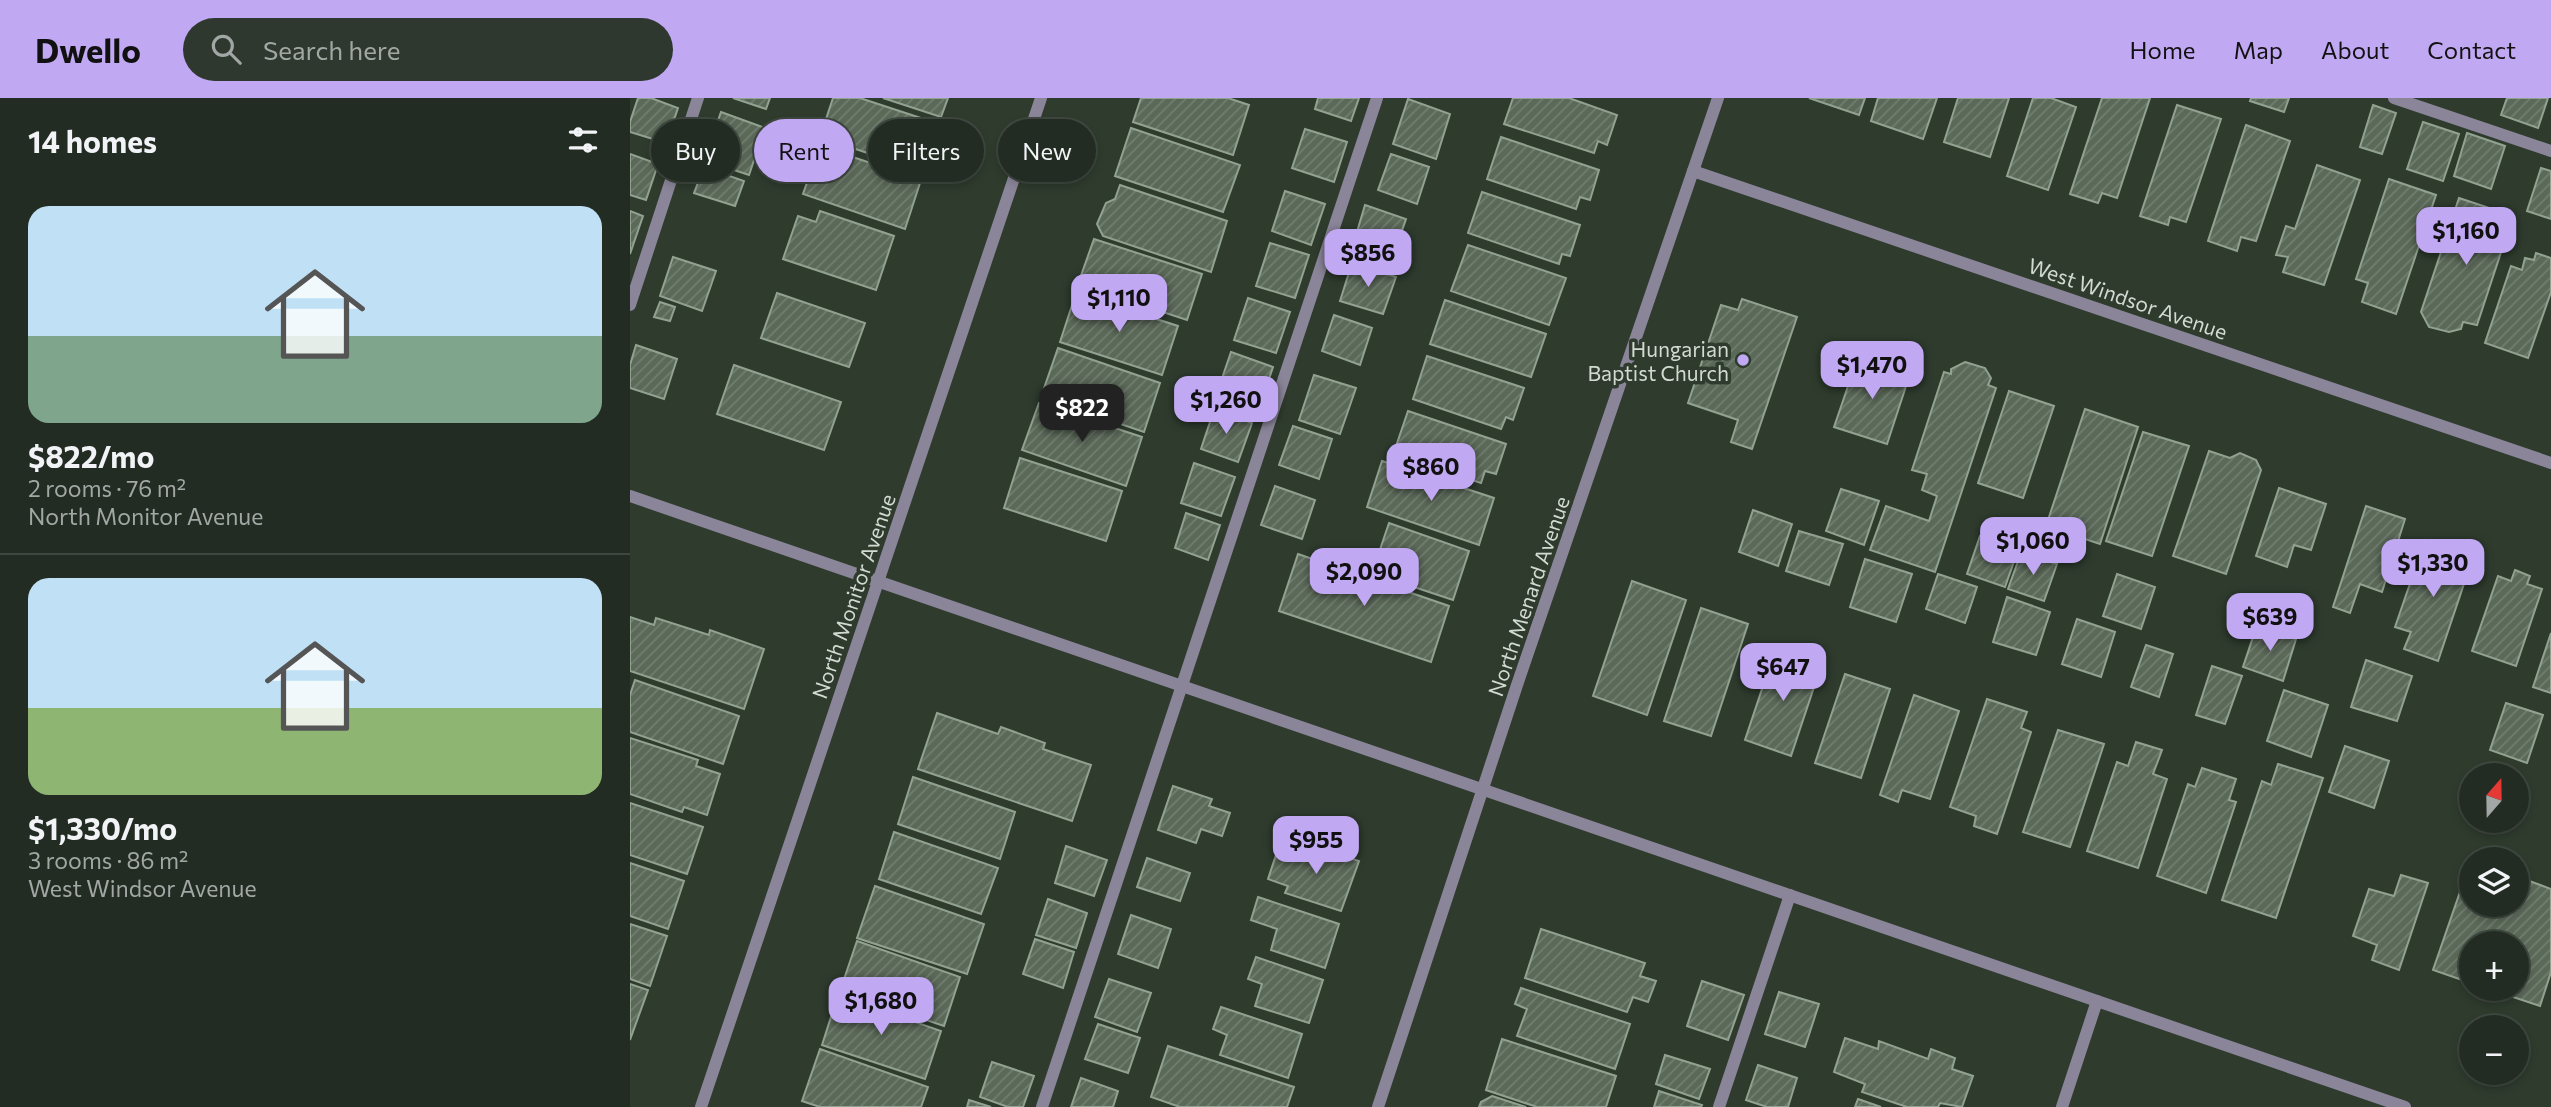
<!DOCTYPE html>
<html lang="en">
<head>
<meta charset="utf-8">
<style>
  body { margin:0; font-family:Commissioner,sans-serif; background:#2e382f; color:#f1f3f6; height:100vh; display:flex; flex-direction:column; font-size:26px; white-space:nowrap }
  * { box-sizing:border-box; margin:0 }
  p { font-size:23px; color:#a2a7a5 }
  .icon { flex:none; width:38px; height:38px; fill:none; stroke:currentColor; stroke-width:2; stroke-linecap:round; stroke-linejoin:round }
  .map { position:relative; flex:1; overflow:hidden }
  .sheet { display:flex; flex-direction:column; background:#222c22; width:630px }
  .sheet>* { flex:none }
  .hud { position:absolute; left:21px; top:21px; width:665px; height:63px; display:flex; gap:14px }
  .needle { width:46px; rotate:20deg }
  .controls { position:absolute; left:1829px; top:665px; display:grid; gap:14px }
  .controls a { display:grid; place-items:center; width:70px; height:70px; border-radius:50%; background:#222c22; box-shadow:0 4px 10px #0003,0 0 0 2px #3f4840; font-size:35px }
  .price { position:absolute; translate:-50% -60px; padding:0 16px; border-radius:14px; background:#c1a8f3; color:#111; font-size:23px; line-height:46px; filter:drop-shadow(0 2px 4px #0008) }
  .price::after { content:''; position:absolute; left:50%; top:42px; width:21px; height:16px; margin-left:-10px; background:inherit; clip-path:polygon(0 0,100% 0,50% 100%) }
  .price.on { background:#222; color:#fff }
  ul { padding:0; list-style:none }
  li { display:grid; align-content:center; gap:14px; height:371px; padding:0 28px }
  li+li { border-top:2px solid #3f4840 }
  li span { display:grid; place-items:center; height:217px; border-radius:21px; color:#555 }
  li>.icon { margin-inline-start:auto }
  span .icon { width:126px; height:126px; fill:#fffc; stroke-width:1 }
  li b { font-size:30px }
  h2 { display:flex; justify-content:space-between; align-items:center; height:84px; padding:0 28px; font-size:30px }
  .chip { padding:0 24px; border-radius:32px; background:#222c22; box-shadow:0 4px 10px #0003,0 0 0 2px #3f4840; font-size:24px; line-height:63px }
  .chip.on { background:#c1a8f3; color:#111 }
  header { display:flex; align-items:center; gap:42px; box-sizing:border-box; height:98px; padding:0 35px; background:#c1a8f3; color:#111 }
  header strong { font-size:33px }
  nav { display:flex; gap:38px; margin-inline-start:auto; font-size:24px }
  .search { width:490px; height:63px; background:#2e382f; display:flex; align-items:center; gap:18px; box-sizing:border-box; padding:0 24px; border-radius:38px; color:#a2a7a5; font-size:26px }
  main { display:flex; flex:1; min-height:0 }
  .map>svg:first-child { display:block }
  .building { fill:url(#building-hatch); stroke:#92a291; stroke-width:2 }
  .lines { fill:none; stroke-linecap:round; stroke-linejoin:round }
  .minor { stroke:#8b8599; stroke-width:12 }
  .poi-dot { fill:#c1a8f3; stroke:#2e3b2d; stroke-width:2.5 }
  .labels { text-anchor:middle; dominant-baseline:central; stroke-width:7; stroke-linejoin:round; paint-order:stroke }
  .street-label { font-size:21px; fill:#d2dad1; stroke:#2e3b2d }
  .poi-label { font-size:21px; fill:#d2dad1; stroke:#2e3b2d; text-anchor:end }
</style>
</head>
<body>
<header>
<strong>Dwello</strong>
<div class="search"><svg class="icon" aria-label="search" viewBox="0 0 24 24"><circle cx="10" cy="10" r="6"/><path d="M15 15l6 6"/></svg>Search here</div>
<nav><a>Home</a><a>Map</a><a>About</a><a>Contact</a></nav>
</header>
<main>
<section class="sheet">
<h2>14 homes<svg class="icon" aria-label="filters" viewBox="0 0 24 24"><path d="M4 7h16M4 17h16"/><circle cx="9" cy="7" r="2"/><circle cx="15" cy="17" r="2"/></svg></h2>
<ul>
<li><span style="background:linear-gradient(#bfe0f5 60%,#7fa58c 0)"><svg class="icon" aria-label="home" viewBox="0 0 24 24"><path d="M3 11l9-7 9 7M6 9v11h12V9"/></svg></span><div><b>$822/mo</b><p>2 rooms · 76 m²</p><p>North Monitor Avenue</p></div></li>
<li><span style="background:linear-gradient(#bfe0f5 60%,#8fb573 0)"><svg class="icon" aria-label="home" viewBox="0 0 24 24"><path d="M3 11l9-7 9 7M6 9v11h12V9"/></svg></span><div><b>$1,330/mo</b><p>3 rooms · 86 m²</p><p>West Windsor Avenue</p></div></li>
</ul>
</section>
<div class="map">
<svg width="1921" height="1009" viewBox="0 0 1921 1009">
  <defs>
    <pattern id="building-hatch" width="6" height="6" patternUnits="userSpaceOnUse" patternTransform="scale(1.75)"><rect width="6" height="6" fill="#5b6959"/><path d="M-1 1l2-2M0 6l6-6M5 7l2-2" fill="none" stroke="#727e70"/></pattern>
  </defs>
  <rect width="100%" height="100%" fill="#2e3b2d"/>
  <g class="building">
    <polygon points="8,0 21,0 48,10 36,45 0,34 0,24"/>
    <polygon points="103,0 140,0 136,11"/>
    <polygon points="203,0 230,0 309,26 294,74 190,39"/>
    <polygon points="253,0 318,0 311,19"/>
    <polygon points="511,0 598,0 619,7 603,57 503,24"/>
    <polygon points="688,0 729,0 721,23 685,11"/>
    <polygon points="883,0 939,0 987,17 977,47 968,43 964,55 874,26"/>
    <polygon points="1179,0 1235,0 1229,17"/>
    <polygon points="1248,0 1307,0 1293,41 1241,23"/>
    <polygon points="1328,0 1379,0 1360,59 1314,44"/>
    <polygon points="1403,0 1421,0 1446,9 1418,92 1377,78"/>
    <polygon points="1472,0 1520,0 1487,100 1472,95 1468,105 1440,96"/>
    <polygon points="1621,0 1659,0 1654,14 1620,3"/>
    <polygon points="1877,0 1918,0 1908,30 1871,17"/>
    <polygon points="778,1 820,16 806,61 763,46"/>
    <polygon points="1547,7 1591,21 1556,124 1540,119 1538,127 1510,118"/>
    <polygon points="1743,7 1766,15 1752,56 1730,49"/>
    <polygon points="91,14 135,30 119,77 74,62"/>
    <polygon points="1793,24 1829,36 1813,83 1777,71"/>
    <polygon points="1616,27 1660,43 1626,143 1611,139 1607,153 1578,143"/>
    <polygon points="501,30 610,67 593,114 485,78"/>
    <polygon points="675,31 717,44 704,84 662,70"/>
    <polygon points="1837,35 1875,48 1861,91 1824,78"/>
    <polygon points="871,39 969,72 960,102 950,99 946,111 857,81"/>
    <polygon points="190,48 291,82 275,131 173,96"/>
    <polygon points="0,56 28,66 16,102 0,97"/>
    <polygon points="761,56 799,69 787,106 748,92"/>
    <polygon points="1687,67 1730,82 1694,187 1653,174 1658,159 1646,157 1656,128 1665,131"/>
    <polygon points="74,69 114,83 105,108 64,95"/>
    <polygon points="1911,70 1921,73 1921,121 1897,113"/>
    <polygon points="1759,81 1806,97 1766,216 1732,204 1738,185 1726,181"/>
    <polygon points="490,87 597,123 581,174 473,138 467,126 476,105 485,101"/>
    <polygon points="655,93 695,106 681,147 642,133"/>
    <polygon points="852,94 950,127 940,158 932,156 929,166 838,135"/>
    <polygon points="1829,100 1883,118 1847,227 1833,224 1831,231 1819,234 1799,229 1791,214"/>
    <polygon points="735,107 776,121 763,158 724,144"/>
    <polygon points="0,113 13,118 0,156"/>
    <polygon points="190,113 264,138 246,192 153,161 168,118 186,124"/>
    <polygon points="464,141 572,176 557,222 448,186"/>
    <polygon points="640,145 679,157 665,200 626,188"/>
    <polygon points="838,147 936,180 919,227 821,193"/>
    <polygon points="1906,155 1921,160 1921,194 1898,260 1855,245 1881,168 1892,172 1895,160 1904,162"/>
    <polygon points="43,159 86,173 72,213 30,198"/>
    <polygon points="722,165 766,179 753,216 710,203"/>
    <polygon points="147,195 235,225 219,269 131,240"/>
    <polygon points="446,195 548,228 532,277 430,244"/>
    <polygon points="618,200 660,214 646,255 604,242"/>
    <polygon points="1112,201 1167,219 1122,351 1101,344 1108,322 1058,305 1091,207 1108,212"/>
    <polygon points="815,202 916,236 901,279 800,246"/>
    <polygon points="30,204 45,209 40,223 24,219"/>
    <polygon points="704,217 742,230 730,267 692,253"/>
    <polygon points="6,247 47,261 34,301 0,290 0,267"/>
    <polygon points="428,250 530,285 514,334 411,299"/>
    <polygon points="601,254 643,269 628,313 586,298"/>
    <polygon points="797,258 894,290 883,322 876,319 871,331 783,301"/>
    <polygon points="1228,259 1280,276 1257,346 1204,329"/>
    <polygon points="1335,264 1355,270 1361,280 1358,287 1366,290 1305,474 1240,452 1256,408 1299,423 1307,398 1292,392 1297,376 1282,372 1314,274 1321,276 1321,271"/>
    <polygon points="104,267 211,304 194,352 87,316"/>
    <polygon points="684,277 726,290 710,336 669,322"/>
    <polygon points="1379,293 1424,308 1393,400 1348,385"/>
    <polygon points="409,305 512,339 496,388 392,352"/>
    <polygon points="1455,311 1508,329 1470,446 1416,428"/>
    <polygon points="584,312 622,325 608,364 571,351"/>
    <polygon points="778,313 876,346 866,376 855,373 851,385 763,357"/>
    <polygon points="663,328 702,341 689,381 649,367"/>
    <polygon points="1513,334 1559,348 1522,458 1476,443"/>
    <polygon points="1579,353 1600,360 1610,355 1626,362 1631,372 1596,476 1543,458"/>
    <polygon points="390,360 492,393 476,443 374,410"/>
    <polygon points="752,363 864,400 849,447 737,409"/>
    <polygon points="564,365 605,379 591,418 551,405"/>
    <polygon points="645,388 685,402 672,441 631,427"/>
    <polygon points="1649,390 1696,406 1681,452 1664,447 1657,469 1626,458"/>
    <polygon points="1211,391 1249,403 1234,447 1196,433"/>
    <polygon points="1736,408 1775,421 1752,494 1730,486 1720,515 1703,509"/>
    <polygon points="1123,412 1162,426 1148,468 1109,454"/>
    <polygon points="556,415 590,427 578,462 545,450"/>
    <polygon points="759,425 839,453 823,502 742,475"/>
    <polygon points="1169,433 1213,446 1199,487 1156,473"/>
    <polygon points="1350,438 1388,452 1375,489 1337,476"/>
    <polygon points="1795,442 1843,459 1808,563 1774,551 1781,534 1765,529"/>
    <polygon points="1391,455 1427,466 1414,503 1378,491"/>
    <polygon points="668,456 819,508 801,564 649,513"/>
    <polygon points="1235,461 1282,476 1266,524 1220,509"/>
    <polygon points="1885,472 1900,478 1897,486 1912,491 1886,568 1842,553 1868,478 1881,483"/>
    <polygon points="1308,476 1347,489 1335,525 1296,511"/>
    <polygon points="1487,476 1525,489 1511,531 1473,518"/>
    <polygon points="1002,483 1056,502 1017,617 963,598"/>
    <polygon points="1377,499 1420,514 1406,557 1363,544"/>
    <polygon points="1071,510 1118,526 1081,638 1034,623"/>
    <polygon points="0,519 24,527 26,520 79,537 80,532 134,551 114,611 0,573"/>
    <polygon points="1447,521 1485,534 1471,579 1432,566"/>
    <polygon points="1627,527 1666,541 1653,583 1613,569"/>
    <polygon points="1921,535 1921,595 1903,589"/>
    <polygon points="1516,547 1543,556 1529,599 1501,589"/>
    <polygon points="1145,552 1191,568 1161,658 1115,642"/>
    <polygon points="1736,562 1782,578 1767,623 1721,609"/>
    <polygon points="1582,568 1612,578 1595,626 1566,617"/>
    <polygon points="1215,576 1260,591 1231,680 1185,665"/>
    <polygon points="5,582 109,618 93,666 0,634 0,597"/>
    <polygon points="1654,592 1698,607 1681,659 1637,643"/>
    <polygon points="1284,597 1329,613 1300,701 1272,692 1268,704 1250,697"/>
    <polygon points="1357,601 1397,614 1391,630 1401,634 1367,736 1344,728 1346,718 1320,709"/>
    <polygon points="1876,605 1913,617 1897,665 1860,652"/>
    <polygon points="307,615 368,636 371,629 415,645 413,651 461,667 442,723 288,671"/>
    <polygon points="1428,632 1474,646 1440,749 1393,734"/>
    <polygon points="0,640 68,662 66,668 90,676 77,717 54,709 52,714 0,696"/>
    <polygon points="1506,644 1532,652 1523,676 1537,681 1508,770 1457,753 1487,664 1498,668"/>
    <polygon points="1715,648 1759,663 1744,710 1699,694"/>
    <polygon points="1648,666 1693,680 1646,820 1592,802 1632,683 1641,687"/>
    <polygon points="1572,670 1606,681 1599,702 1606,704 1576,795 1527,778 1558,686 1565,689"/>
    <polygon points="283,679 385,714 370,761 268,726"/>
    <polygon points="543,688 582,701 579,708 600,715 592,738 571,731 566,745 528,732"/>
    <polygon points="0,705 73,729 57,776 0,757"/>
    <polygon points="264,734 368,770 351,816 249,781"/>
    <polygon points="672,744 729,763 711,813 655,795 658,788 638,781 646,757 665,763"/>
    <polygon points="436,748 477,762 464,798 425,785"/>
    <polygon points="517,760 560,775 550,803 507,789"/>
    <polygon points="0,765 54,783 38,831 0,818"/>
    <polygon points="1771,777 1798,785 1769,872 1742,862 1747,847 1723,838 1739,791 1764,798"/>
    <polygon points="1894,781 1921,791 1921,874 1910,908 1859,891 1886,891 1886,845 1841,845 1841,885 1803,872 1831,791 1841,794 1841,807 1877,807 1885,809"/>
    <polygon points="245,788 354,826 337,876 227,840"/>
    <polygon points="628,799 709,826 695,870 641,852 647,831 621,822"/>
    <polygon points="418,801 457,815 446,850 406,837"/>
    <polygon points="501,817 541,831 528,870 488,856"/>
    <polygon points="0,826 37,838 20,888 0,881"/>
    <polygon points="911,831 1015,865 1010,878 1026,883 1018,904 1003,899 997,914 895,880"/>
    <polygon points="405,841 444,854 433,890 393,876"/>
    <polygon points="227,843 330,879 314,928 210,893"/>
    <polygon points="626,859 693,882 679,925 625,908 632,886 618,881"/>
    <polygon points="479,881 521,895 507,934 465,919"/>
    <polygon points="1072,883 1114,897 1098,942 1057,928"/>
    <polygon points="0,886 18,892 0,942"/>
    <polygon points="891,890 1000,926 985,971 887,938 897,911 885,906"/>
    <polygon points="1149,894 1189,906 1175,949 1135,936"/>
    <polygon points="208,897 311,933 295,981 192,947"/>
    <polygon points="591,909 672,936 658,980 590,957 597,937 583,931"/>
    <polygon points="468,926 510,940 498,975 455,961"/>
    <polygon points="1215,940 1248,951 1249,943 1298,961 1301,951 1325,960 1322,971 1343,978 1332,1009 1310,1005 1308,1009 1277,1009 1232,994 1235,986 1204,974"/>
    <polygon points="872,941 986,978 976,1009 907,1009 856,992"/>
    <polygon points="538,948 664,989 657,1009 550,1009 521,999"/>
    <polygon points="190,951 298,989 291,1009 190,1009 172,1003"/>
    <polygon points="1035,957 1080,971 1069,1001 1026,986"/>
    <polygon points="362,964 404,978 393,1009 378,1009 350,999"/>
    <polygon points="1128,967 1167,980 1158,1009 1137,1009 1116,1002"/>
    <polygon points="451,980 488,993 483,1009 441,1009"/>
    <polygon points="1029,993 1072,1007 1071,1009 1024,1009"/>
    <polygon points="862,998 896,1009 849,1009 851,1004"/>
    <polygon points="1228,1001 1251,1009 1225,1009"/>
    <polygon points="339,1002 361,1009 337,1009"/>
  </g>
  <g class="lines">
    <g class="minor">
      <polyline points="1764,0 1921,53"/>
      <polyline points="1063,73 1921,365"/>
      <polyline points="0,207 68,0"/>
      <polyline points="0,398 1775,1009"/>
      <polyline points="71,1009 411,0"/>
      <polyline points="412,1009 747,0"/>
      <polyline points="748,1009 887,587 1088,0"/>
      <polyline points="1089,1009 1160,797"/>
      <polyline points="1432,1009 1467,903"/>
    </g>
  </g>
  <circle class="poi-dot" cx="1113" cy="262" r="7"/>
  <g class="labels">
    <g class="street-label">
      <text transform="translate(1498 200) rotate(19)">West Windsor Avenue</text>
      <text transform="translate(223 498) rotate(-71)">North Monitor Avenue</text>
      <text transform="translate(898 498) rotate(-71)">North Menard Avenue</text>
    </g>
    <g class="poi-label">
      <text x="1099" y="250">Hungarian<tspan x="1099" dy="24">Baptist Church</tspan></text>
    </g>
  </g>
</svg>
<div class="controls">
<a><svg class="needle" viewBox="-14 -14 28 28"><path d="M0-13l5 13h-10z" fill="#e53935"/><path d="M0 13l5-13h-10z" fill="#a2a7a5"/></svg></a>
<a><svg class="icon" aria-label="layers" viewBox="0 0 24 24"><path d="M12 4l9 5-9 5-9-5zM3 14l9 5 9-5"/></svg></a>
<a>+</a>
<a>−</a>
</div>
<b class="price" style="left:1836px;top:169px">$1,160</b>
<b class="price" style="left:738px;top:191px">$856</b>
<b class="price" style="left:489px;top:236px">$1,110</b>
<b class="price" style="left:1242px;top:303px">$1,470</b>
<b class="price" style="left:596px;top:338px">$1,260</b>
<b class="price on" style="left:452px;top:346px">$822</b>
<b class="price" style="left:801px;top:405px">$860</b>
<b class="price" style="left:1403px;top:479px">$1,060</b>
<b class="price" style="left:1803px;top:501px">$1,330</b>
<b class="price" style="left:734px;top:510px">$2,090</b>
<b class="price" style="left:1640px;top:555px">$639</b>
<b class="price" style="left:1153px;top:605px">$647</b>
<b class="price" style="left:686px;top:778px">$955</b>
<b class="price" style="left:251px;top:939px">$1,680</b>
<div class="hud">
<a class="chip">Buy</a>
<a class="chip on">Rent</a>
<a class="chip">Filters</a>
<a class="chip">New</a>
</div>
</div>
</main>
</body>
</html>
